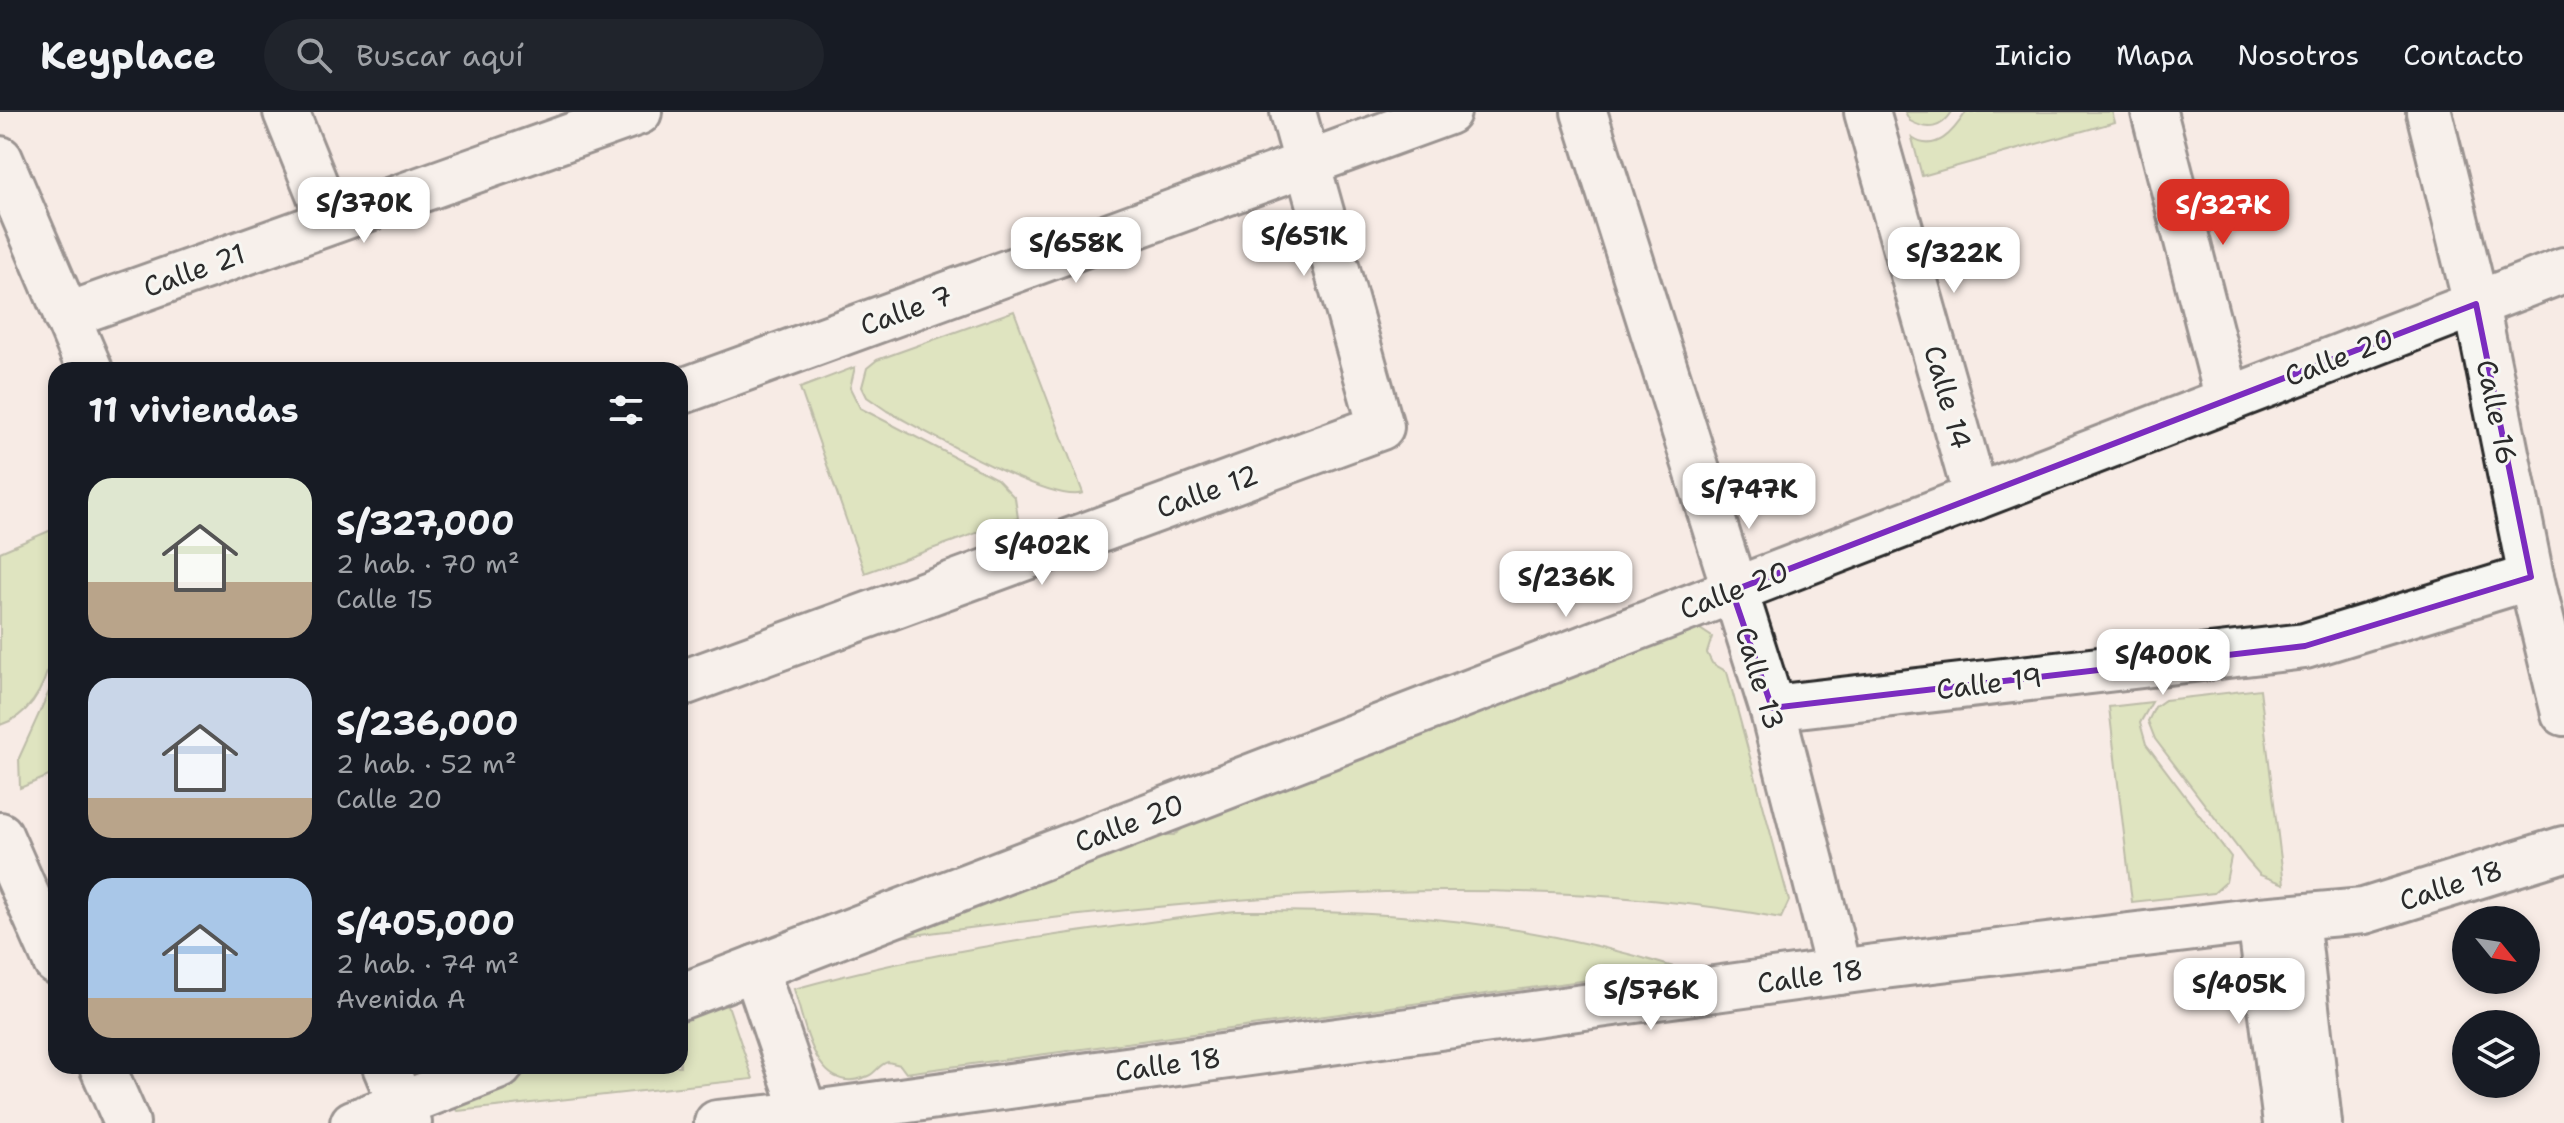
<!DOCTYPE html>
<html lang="es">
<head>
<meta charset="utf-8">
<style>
  body { margin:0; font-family:"Shantell Sans",sans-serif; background:#20242c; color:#f1f3f6; height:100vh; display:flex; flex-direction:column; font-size:30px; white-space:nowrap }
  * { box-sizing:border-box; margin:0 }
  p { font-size:26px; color:#9ea1a6 }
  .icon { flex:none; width:44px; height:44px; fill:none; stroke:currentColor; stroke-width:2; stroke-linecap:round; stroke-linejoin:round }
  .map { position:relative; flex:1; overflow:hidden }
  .details { position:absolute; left:48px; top:250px; width:640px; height:712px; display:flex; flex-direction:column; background:#171b24; border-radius:24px; box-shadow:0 4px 12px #0003 }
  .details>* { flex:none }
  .needle { width:52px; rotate:120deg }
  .fabs { position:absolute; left:2452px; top:794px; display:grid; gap:16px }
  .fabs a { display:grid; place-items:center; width:88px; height:88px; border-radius:50%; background:#171b24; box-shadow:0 4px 12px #0003; font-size:40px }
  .price { position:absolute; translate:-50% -68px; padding:0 18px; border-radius:16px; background:#fff; color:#222; font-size:26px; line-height:52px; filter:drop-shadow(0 2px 4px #0008) }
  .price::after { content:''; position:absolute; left:50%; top:48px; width:24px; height:18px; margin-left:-12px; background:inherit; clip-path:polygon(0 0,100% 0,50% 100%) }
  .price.selected { background:#d93025; color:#fff }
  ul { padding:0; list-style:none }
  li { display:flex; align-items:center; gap:24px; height:200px; padding:0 40px }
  li span { display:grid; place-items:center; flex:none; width:224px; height:160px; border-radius:24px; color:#555 }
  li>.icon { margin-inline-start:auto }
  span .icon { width:96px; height:96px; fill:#fffc; stroke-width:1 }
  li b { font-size:34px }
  h2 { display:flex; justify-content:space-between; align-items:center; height:96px; padding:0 40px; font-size:34px }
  header { display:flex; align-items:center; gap:48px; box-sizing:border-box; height:112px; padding:0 40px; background:#171b24; border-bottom:2px solid #363941 }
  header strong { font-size:38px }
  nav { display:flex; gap:44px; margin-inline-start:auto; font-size:28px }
  .search { width:560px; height:72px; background:#20242c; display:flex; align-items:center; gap:20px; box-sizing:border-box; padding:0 28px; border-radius:44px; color:#9ea1a6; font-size:30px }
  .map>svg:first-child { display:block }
  .green { fill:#c0db92; stroke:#76835e; stroke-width:2 }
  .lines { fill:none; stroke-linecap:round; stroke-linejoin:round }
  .minor-casing { stroke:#2b2b2b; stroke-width:50 }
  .minor { stroke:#f6f6f2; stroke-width:44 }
  .marked { fill:none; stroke:#7b2cbf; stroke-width:6; stroke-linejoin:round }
  .labels { text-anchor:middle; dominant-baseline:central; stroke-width:6; stroke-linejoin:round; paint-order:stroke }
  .street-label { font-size:28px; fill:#2b2b2b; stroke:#f6f6f2 }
</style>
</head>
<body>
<header>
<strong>Keyplace</strong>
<div class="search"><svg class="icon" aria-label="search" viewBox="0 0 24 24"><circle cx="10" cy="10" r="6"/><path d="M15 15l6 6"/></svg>Buscar aquí</div>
<nav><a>Inicio</a><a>Mapa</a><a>Nosotros</a><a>Contacto</a></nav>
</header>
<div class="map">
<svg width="2564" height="1011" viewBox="0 0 2564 1011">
  <rect width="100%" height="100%" fill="#f7ebe5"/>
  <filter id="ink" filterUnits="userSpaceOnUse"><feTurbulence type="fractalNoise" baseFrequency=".0125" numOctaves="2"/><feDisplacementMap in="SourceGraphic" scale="16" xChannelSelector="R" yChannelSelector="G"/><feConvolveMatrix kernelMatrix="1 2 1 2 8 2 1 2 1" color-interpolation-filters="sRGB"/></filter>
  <g filter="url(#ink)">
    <g class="green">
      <path d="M 1905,0 L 1952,0 C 1941,17 1928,19 1910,9 Z"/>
      <path d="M 1966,0 L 2112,0 L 2115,10 L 1922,64 L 1912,26 C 1936,42 1954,19 1966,0 Z"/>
      <path d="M 1014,199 L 1083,381 C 1052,393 922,317 887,299 L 867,285 L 862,275 L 867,256 L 877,248 Z"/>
      <polygon points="855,255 850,276 860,296 997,367 1015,386 1018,406 865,461 800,276"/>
      <path d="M 56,416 C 56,472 70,591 0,613 L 0,440 Z"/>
      <path d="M 1697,515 L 1712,525 L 1707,541 L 1712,551 L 1727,560 L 1789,789 L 1781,806 C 1472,750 1153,792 845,832 L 1148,722 L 1174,723 L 1182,717 L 1188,705 Z"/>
      <polygon points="56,564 56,661 20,676 19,646"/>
      <polygon points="2260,577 2284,772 2260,763 2247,748 2155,627 2148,609 2155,595 2165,588"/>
      <polygon points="2152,590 2140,611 2146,632 2231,745 2226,770 2214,781 2132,790 2109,595"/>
      <path d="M 1235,799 C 1392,798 1526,809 1677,856 L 906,961 L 900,953 L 888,950 C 879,952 876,961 868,964 C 815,987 805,911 794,877 C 938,836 1087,818 1235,799 Z"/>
      <polygon points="723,891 729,896 753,967 458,999 452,995 455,988 547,954 680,954 680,905"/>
    </g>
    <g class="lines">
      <defs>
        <g id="minor">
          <polyline points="286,0 330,109"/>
          <polyline points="1584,0 1772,596 1839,860"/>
          <polyline points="1867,0 1976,385"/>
          <polyline points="2154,0 2228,288"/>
          <polyline points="2429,0 2476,192 2531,465 2564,601"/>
          <polyline points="0,47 90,258"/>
          <polyline points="66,204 639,0"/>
          <polyline points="680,280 1448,0"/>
          <polyline points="680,572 1381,315 1293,0"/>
          <polyline points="1772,596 2305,534 2531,465"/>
          <polyline points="0,723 56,850"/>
          <polyline points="2296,806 2319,1011"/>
          <polyline points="2260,808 2286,1011"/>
          <polyline points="755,856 808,1011"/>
          <polyline points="680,885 2564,158"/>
          <polyline points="102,954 127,1011"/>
          <polyline points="385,954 409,1011"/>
          <polyline points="353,1011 500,954"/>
          <polyline points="717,1011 806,1002 1875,855 2260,808 2364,799 2564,737"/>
        </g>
      </defs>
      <use href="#minor" class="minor-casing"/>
      <use href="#minor" class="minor"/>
    </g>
  </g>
  <path d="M0 0H2564V1011H0ZM 2476,192 L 2531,465 L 2305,534 L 1772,596 L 1732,479 Z" fill="#f7ebe5" fill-opacity=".55" fill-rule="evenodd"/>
  <path class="marked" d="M 2476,192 L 2531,465 L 2305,534 L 1772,596 L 1732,479 Z"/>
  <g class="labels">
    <g class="street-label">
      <text transform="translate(194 158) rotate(-20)">Calle 21</text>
      <text transform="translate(906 198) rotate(-20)">Calle 7</text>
      <text transform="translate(2339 245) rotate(-21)">Calle 20</text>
      <text transform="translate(1948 285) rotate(74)">Calle 14</text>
      <text transform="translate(2497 300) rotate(78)">Calle 16</text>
      <text transform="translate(1207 379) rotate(-20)">Calle 12</text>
      <text transform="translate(1734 478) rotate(-21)">Calle 20</text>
      <text transform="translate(1760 566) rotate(73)">Calle 13</text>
      <text transform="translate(1989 571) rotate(-7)">Calle 19</text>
      <text transform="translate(1129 711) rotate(-21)">Calle 20</text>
      <text transform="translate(2451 773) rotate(-18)">Calle 18</text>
      <text transform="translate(1810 864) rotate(-8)">Calle 18</text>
      <text transform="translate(1168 952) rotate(-8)">Calle 18</text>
    </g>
  </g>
</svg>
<div class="fabs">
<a><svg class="needle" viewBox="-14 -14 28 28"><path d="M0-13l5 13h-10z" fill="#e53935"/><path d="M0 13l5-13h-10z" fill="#9ea1a6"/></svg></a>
<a><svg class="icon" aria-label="layers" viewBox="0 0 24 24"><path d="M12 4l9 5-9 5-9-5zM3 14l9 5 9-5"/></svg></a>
</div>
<b class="price" style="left:364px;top:133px">S/370K</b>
<b class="price selected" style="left:2223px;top:135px">S/327K</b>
<b class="price" style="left:1304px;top:166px">S/651K</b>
<b class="price" style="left:1076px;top:173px">S/658K</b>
<b class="price" style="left:1954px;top:183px">S/322K</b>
<b class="price" style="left:1749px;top:419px">S/747K</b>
<b class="price" style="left:1042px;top:475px">S/402K</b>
<b class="price" style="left:1566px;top:507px">S/236K</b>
<b class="price" style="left:2163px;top:585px">S/400K</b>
<b class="price" style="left:2239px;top:914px">S/405K</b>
<b class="price" style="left:1651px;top:920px">S/576K</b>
<section class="details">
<h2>11 viviendas<svg class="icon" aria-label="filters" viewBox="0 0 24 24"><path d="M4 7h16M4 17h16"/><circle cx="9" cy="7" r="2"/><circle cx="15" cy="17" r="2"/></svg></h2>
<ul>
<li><span style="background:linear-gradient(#dfe7d0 65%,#b9a48a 0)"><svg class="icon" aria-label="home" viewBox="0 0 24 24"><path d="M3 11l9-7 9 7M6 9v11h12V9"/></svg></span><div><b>S/327,000</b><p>2 hab. · 70 m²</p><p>Calle 15</p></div></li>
<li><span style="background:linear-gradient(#c9d6e8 75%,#b9a48a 0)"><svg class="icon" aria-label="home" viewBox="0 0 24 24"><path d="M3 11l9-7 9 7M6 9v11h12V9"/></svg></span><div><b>S/236,000</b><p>2 hab. · 52 m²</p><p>Calle 20</p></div></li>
<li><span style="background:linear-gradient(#a9c7e8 75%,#b9a48a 0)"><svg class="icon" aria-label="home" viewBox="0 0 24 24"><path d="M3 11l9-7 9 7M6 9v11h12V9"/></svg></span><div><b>S/405,000</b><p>2 hab. · 74 m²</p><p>Avenida A</p></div></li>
</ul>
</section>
</div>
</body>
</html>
